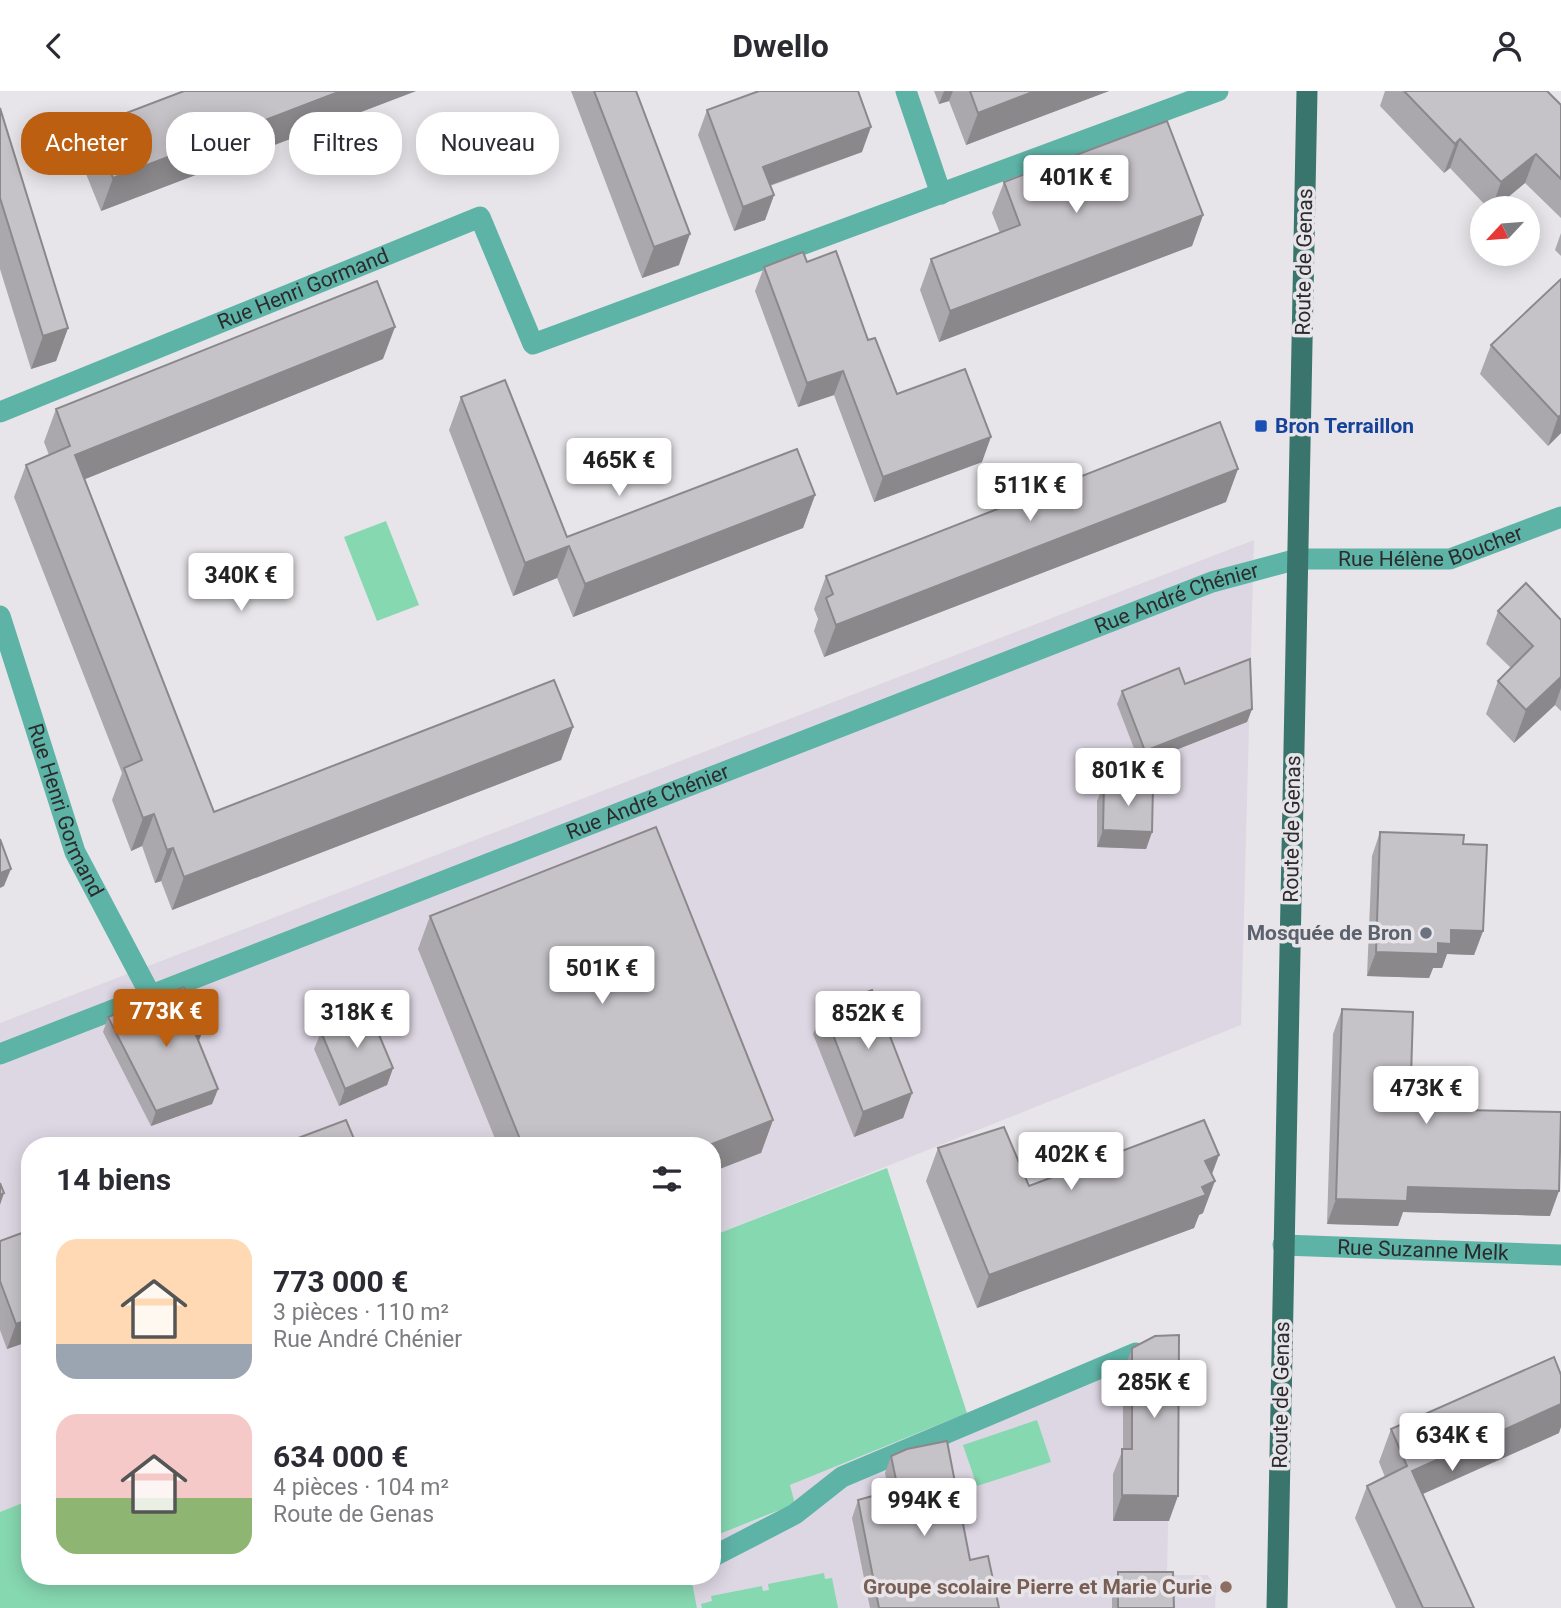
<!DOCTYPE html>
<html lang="fr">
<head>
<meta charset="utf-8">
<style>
  body { margin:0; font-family:Roboto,sans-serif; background:#f7f7f7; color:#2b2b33; height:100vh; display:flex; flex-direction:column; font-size:26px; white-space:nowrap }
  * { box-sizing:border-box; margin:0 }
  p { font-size:23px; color:#7c7c81 }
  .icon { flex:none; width:38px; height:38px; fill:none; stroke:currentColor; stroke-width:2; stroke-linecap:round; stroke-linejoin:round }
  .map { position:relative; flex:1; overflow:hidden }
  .details { position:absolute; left:21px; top:1046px; width:700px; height:448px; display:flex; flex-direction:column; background:#fff; border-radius:28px; box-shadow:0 4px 18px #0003 }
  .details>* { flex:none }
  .banner { position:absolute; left:21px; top:21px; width:700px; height:63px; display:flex; gap:14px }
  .needle { width:46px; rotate:244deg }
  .fabs { position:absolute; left:1470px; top:105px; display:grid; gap:14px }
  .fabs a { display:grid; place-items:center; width:70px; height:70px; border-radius:50%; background:#fff; box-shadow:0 4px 18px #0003; font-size:35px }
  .price { position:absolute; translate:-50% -60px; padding:0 16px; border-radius:7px; background:#fff; color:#222; font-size:23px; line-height:46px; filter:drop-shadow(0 2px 4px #0008) }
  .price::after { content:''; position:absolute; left:50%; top:42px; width:21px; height:16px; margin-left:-10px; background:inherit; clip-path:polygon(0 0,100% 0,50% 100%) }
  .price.active { background:#bc5f10; color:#fff }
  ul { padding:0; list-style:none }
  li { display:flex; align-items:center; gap:21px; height:175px; padding:0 35px }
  li span { display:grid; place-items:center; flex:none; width:196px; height:140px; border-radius:21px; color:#555 }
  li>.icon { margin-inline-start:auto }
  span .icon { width:84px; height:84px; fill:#fffc; stroke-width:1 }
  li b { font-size:30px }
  h2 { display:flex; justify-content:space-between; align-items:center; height:84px; padding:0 35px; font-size:30px }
  .chip { padding:0 24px; border-radius:28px; background:#fff; box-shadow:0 4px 18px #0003; font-size:24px; line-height:63px }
  .chip.active { background:#bc5f10; color:#fff }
  header { display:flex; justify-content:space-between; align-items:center; height:91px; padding:0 35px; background:#fff; font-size:32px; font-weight:700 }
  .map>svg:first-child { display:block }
  .built { fill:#ddd7e3 }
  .green { fill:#86d8b1 }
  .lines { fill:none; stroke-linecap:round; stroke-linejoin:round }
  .minor { stroke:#5eb3a7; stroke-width:21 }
  .major { stroke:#39756d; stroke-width:21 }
  .wall { fill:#aaa8ac }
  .shaded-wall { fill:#8b888c }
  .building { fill:#c6c3c8; stroke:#8b888c; stroke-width:2 }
  .transit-dot { fill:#1a4fb4; stroke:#e7e5e9; stroke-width:2.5 }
  .worship-dot { fill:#6b7280; stroke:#e7e5e9; stroke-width:2.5 }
  .education-dot { fill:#8d6e63; stroke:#e7e5e9; stroke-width:2.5 }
  .labels { text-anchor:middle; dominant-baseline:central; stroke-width:7; stroke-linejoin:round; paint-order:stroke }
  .street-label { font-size:21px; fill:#2c2b2d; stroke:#e7e5e9 }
  .transit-label { font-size:21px; font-weight:bold; fill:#164399; stroke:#e7e5e9; text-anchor:start }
  .worship-label { font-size:21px; font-weight:bold; fill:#5b616d; stroke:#e7e5e9; text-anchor:end }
  .education-label { font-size:21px; font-weight:bold; fill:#785e54; stroke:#e7e5e9; text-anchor:end }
</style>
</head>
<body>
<header><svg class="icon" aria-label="back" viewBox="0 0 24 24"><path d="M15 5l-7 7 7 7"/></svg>Dwello<svg class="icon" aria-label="person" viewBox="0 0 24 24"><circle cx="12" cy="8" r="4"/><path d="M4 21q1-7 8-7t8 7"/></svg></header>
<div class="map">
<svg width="1561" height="1517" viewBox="0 0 1561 1517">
  <rect width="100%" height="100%" fill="#e7e5e9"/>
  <g class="built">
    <polygon points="1254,449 1241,934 712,1145 712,1055 30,1055 30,1409 0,1421 0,932"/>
    <polygon points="1133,1255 1170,1334 1167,1484 1207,1484 1216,1495 1215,1517 697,1517 691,1486 712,1486 712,1446 795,1414 790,1394"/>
  </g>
  <g class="green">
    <polygon points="386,430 419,514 377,530 344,446"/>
    <polygon points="887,1077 967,1322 790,1394 795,1413 712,1446 712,1145"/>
    <polygon points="1037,1329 1051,1371 977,1395 963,1354"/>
    <polygon points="30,1409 30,1486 691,1486 697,1517 0,1517 0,1421"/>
    <polygon points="824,1482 825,1488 832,1487 838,1517 702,1517 701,1513 712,1510 711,1505 762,1495 763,1500 769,1499 768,1493"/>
  </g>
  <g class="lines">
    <g class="minor">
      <polyline points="906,0 941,103"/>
      <path id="s1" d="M 0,321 L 480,126 L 533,253 L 1218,0"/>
      <path id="s2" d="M 0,525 L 75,761 L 150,903"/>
      <path id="s3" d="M 0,963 L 1212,491 L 1298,468 L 1450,468 L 1561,426"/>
      <path id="s4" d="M 1283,1154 L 1561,1164"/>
      <polyline points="712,1466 795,1423 842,1386 1136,1262"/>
    </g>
    <polyline class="major" points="1277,1517 1307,0"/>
  </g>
  <g class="wall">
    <polygon points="184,0 416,0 101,120 80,68 92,35"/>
    <polygon points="571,0 636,0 679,174 642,187"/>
    <polygon points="934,0 1109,0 966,54 949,10 939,13"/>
    <polygon points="1385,0 1547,0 1561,14 1561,127 1525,92 1495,117 1488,117 1450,77 1444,82 1380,15"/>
    <polygon points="0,17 68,237 56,270 31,278 0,178"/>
    <polygon points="707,19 862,61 770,95 774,104 765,129 734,140 698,44"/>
    <polygon points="1004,91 1203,124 1192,155 939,251 920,199 931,168 1000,142 992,122"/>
    <polygon points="1561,142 1561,165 1555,159"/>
    <polygon points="764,176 868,249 897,303 982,371 874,411 834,304 798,316 755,200"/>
    <polygon points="1561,188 1561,342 1548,355 1480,283 1491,254"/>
    <polygon points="383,268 85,388 214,721 573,636 561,669 172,819 161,790 155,792 142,755 131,760 112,709 122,682 14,406 26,374 49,364 44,351 56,318"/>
    <polygon points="461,306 567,446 815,404 803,437 573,526 557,487 513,505 449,339"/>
    <polygon points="1226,411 824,566 814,540 818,528 814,518 826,485"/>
    <polygon points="1498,520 1561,529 1561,620 1555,614 1514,652 1486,623 1498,590 1511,577 1486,553"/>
    <polygon points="1122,600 1252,618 1247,631 1140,673 1117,613"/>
    <polygon points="1104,693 1152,741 1146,758 1097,756 1097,710"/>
    <polygon points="1380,741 1463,753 1483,840 1474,864 1447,863 1442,877 1433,877 1429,887 1367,885 1372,765"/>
    <polygon points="430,825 773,1029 761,1062 712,1055 498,1055 418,858"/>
    <polygon points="823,918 912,1002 903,1027 854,1046 813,943"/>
    <polygon points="1342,918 1410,1018 1550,1125 1403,1121 1398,1135 1327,1133 1333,943"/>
    <polygon points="108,926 199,951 218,998 212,1013 151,1035 103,941"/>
    <polygon points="321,941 393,977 387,994 339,1015 314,958"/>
    <polygon points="938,1057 1029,1095 1219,1064 1212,1083 1203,1122 1199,1124 1194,1137 977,1217 926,1090"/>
    <polygon points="0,1150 30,1250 7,1258 0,1239"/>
    <polygon points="1132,1257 1169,1430 1113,1430 1113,1383 1123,1358 1123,1282"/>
    <polygon points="1391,1338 1559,1342 1423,1403 1474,1517 1396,1517 1355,1427 1367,1395 1385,1386 1379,1371"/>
    <polygon points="891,1365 970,1469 999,1517 870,1517 852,1427 858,1409 889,1401 885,1382"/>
    <polygon points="1118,1481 1174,1517 1112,1517 1112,1498"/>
  </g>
  <g class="shaded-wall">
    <polygon points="341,0 416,0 101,120 113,87"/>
    <polygon points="944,0 953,0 949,10 939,13"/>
    <polygon points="1035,0 1109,0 966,54 978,22"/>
    <polygon points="871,36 862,61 754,100 763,76"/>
    <polygon points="1460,48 1450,77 1444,82 1455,53"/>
    <polygon points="1536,63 1525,92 1495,117 1492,117 1501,91"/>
    <polygon points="774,104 765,129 734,140 743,116"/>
    <polygon points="1203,124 1192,155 939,251 950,220"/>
    <polygon points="690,143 679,174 642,187 654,156"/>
    <polygon points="395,236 383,268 63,397 75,364"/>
    <polygon points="68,237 56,270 31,278 43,245"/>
    <polygon points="843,280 834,304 798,316 807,292"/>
    <polygon points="1561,324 1561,342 1548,355 1558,326"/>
    <polygon points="991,346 982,371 874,411 883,386"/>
    <polygon points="1238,378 1226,411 824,566 836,534"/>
    <polygon points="815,404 803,437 573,526 585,493"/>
    <polygon points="569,455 557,487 513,505 525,472"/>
    <polygon points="1561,586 1561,597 1555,614 1514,652 1526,619"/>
    <polygon points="1252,618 1247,631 1140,673 1145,660"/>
    <polygon points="573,636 561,669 172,819 184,786"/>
    <polygon points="154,723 142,755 131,760 143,727"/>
    <polygon points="1103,739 1152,741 1146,758 1097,756"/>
    <polygon points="173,757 161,790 155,792 167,759"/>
    <polygon points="11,778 4,795 0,797 0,782"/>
    <polygon points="1451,839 1483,840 1474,864 1447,863 1442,877 1433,877 1429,887 1367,885 1376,861 1438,852"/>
    <polygon points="202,942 196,957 196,944"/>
    <polygon points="393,977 387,994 339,1015 345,998"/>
    <polygon points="218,998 212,1013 151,1035 156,1020"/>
    <polygon points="912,1002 903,1027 854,1046 863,1021"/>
    <polygon points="773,1029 761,1062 712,1081 712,1055 707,1055"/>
    <polygon points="1219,1064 1208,1093 1215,1090 1203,1122 1199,1124 1194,1137 977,1217 989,1184"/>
    <polygon points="1408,1096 1559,1100 1550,1125 1403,1121 1398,1135 1327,1133 1336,1108"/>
    <polygon points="4,1102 0,1114 0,1104"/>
    <polygon points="30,1228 30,1250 7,1258 16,1233"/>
    <polygon points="1561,1313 1561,1336 1559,1342 1400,1413 1412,1380"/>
    <polygon points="1122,1404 1178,1405 1169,1430 1113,1430"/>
  </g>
  <g class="building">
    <polygon points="184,0 341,0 113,87 92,35"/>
    <polygon points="594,0 636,0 690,143 654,156"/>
    <polygon points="759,0 858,0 871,36 763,76 774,104 743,116 707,19"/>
    <polygon points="970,0 1035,0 978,22"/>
    <polygon points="1404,0 1547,0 1561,14 1561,88 1536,63 1501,91 1460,48 1455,53"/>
    <polygon points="0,17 68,237 43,245 0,107"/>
    <polygon points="1167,30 1203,124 950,220 931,168 1020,134 1004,91"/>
    <polygon points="836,160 868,249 875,247 897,303 965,278 991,346 883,386 843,280 807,292 764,176 803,161 807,171"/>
    <polygon points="1561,188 1561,324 1558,326 1491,254"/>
    <polygon points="377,190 395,236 75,364 214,721 554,589 573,636 184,786 173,757 167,759 154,723 143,727 124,677 142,669 26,374 70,355 56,318"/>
    <polygon points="505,289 567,446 797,358 815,404 585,493 569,455 525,472 461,306"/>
    <polygon points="1220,331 1238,378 836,534 826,507 833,503 826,485"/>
    <polygon points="1526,492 1561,529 1561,586 1526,619 1498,590 1533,555 1498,520"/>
    <polygon points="1250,568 1252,618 1145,660 1122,600 1179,577 1185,593"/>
    <polygon points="1104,693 1153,695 1152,741 1103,739"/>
    <polygon points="656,736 773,1029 707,1055 518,1055 522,1053 430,825"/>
    <polygon points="1380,741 1464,744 1463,753 1487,754 1483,840 1451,839 1451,853 1438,852 1438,863 1376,861"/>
    <polygon points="0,748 11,778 0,782"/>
    <polygon points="184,896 202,942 196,944 218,998 156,1020 108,926"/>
    <polygon points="872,899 912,1002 863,1021 823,918"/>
    <polygon points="1342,918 1413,921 1410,1018 1561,1021 1559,1100 1408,1096 1407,1110 1336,1108"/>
    <polygon points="369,920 393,977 345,998 321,941"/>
    <polygon points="346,1029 357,1055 277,1055"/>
    <polygon points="1204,1029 1219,1064 1205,1070 1215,1090 1202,1096 1206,1104 989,1184 938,1057 1004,1036 1029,1095"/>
    <polygon points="0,1092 4,1102 0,1104"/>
    <polygon points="30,1139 30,1228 16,1233 0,1190 0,1150"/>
    <polygon points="1179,1244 1178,1405 1122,1404 1122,1358 1132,1358 1132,1257 1155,1245"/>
    <polygon points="1554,1266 1561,1284 1561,1313 1412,1380 1474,1517 1423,1517 1367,1395 1407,1375 1391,1338"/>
    <polygon points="947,1350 970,1469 988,1465 999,1517 879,1517 858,1409 898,1398 891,1365 907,1358"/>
    <polygon points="1118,1481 1173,1481 1174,1517 1118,1517"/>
  </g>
  <rect class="transit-dot" x="1254" y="328" width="14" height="14" rx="3.5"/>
  <circle class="worship-dot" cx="1426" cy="842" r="7"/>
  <circle class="education-dot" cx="1226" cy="1496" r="7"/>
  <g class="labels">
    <g class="street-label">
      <text transform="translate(1304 171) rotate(-89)">Route de Genas</text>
      <text stroke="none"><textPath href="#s1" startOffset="327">Rue Henri Gormand</textPath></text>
      <text stroke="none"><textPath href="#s3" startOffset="1524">Rue Hélène Boucher</textPath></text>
      <text stroke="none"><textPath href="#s3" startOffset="1262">Rue André Chénier</textPath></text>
      <text stroke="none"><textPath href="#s3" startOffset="695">Rue André Chénier</textPath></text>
      <text stroke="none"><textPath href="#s2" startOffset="205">Rue Henri Gormand</textPath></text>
      <text transform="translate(1292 738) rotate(-89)">Route de Genas</text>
      <text stroke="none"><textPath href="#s4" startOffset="140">Rue Suzanne Melk</textPath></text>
      <text transform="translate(1281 1304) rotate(-89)">Route de Genas</text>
    </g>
    <g class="transit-label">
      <text x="1275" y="335">Bron Terraillon</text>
    </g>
    <g class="worship-label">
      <text x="1412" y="842">Mosquée de Bron</text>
    </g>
    <g class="education-label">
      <text x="1212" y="1496">Groupe scolaire Pierre et Marie Curie</text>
    </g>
  </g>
</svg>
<div class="fabs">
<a><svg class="needle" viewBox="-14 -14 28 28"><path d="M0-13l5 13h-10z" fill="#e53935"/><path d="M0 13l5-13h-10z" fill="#7c7c81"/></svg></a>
</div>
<b class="price" style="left:1076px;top:124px">401K €</b>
<b class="price" style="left:619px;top:407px">465K €</b>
<b class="price" style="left:1030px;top:432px">511K €</b>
<b class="price" style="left:241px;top:522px">340K €</b>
<b class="price" style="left:1128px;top:717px">801K €</b>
<b class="price" style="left:602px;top:915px">501K €</b>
<b class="price active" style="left:166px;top:958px">773K €</b>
<b class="price" style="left:357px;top:959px">318K €</b>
<b class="price" style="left:868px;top:960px">852K €</b>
<b class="price" style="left:1426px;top:1035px">473K €</b>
<b class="price" style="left:1071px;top:1101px">402K €</b>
<b class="price" style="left:1154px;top:1329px">285K €</b>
<b class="price" style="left:1452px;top:1382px">634K €</b>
<b class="price" style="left:924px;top:1447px">994K €</b>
<div class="banner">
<a class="chip active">Acheter</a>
<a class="chip">Louer</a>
<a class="chip">Filtres</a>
<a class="chip">Nouveau</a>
</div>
<section class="details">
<h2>14 biens<svg class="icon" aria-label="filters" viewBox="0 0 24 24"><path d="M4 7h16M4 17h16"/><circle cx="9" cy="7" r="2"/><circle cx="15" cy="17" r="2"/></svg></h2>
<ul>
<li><span style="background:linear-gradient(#ffd9b3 75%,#9aa5b1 0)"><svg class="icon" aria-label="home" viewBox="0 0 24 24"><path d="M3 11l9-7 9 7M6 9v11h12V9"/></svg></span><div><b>773 000 €</b><p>3 pièces · 110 m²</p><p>Rue André Chénier</p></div></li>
<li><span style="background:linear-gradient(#f6c9c9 60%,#8fb573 0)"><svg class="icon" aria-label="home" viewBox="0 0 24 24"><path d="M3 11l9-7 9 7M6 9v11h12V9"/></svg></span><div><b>634 000 €</b><p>4 pièces · 104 m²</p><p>Route de Genas</p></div></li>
</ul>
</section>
</div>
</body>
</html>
